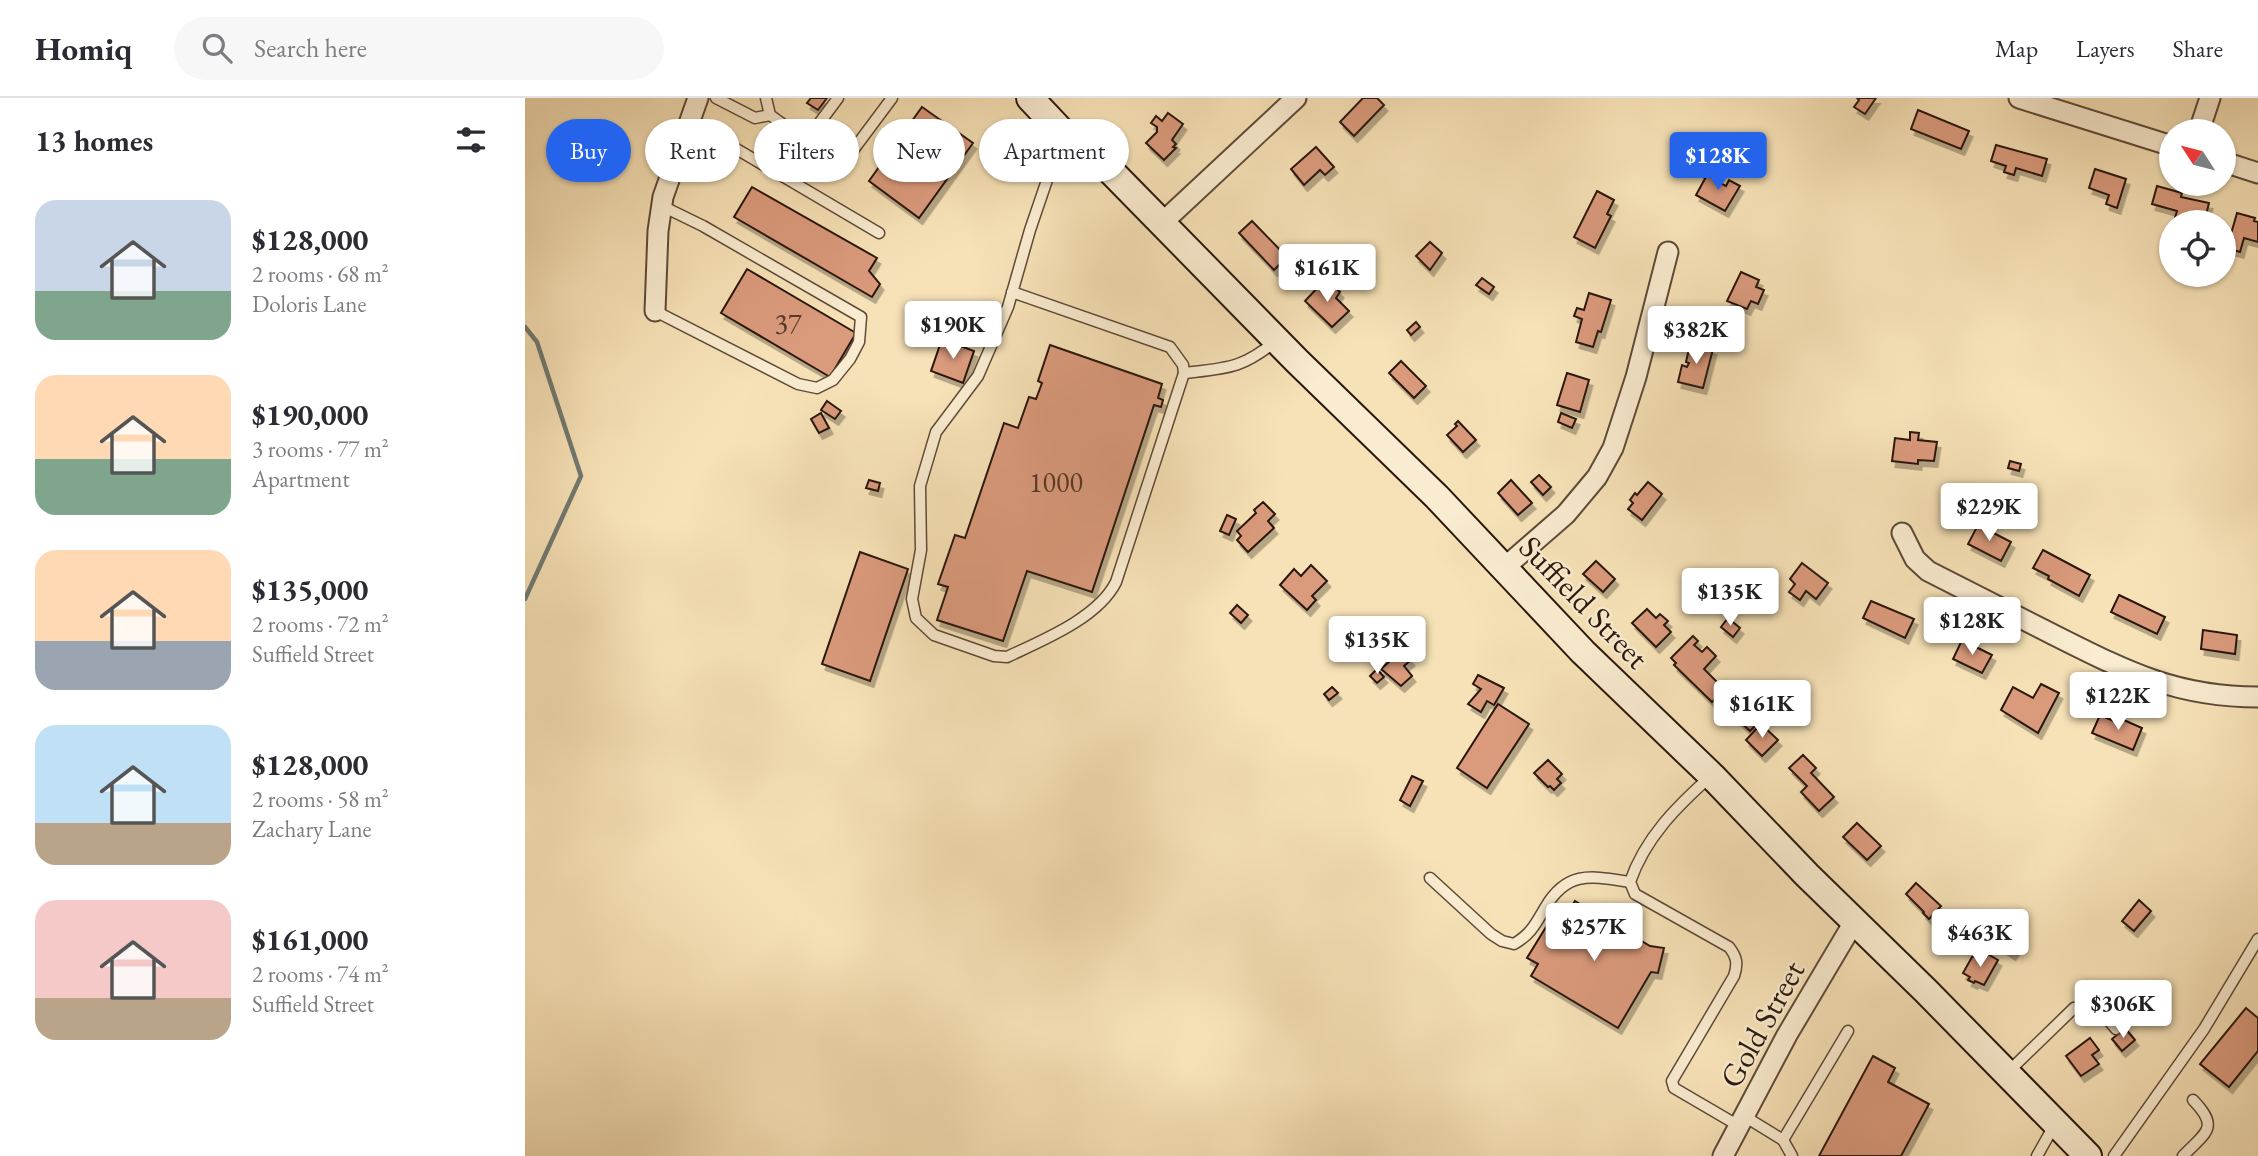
<!DOCTYPE html>
<html lang="en">
<head>
<meta charset="utf-8">
<style>
  body { margin:0; font-family:"EB Garamond",serif; background:#f7f7f7; color:#2b2b33; height:100vh; display:flex; flex-direction:column; font-size:26px; white-space:nowrap }
  * { box-sizing:border-box; margin:0 }
  p { font-size:23px; color:#7c7c81 }
  .icon { flex:none; width:38px; height:38px; fill:none; stroke:currentColor; stroke-width:2; stroke-linecap:round; stroke-linejoin:round }
  .map { position:relative; flex:1; overflow:hidden }
  .details { display:flex; flex-direction:column; background:#fff; width:525px }
  .details>* { flex:none }
  .guide { position:absolute; left:21px; top:21px; width:665px; height:63px; display:flex; gap:14px }
  .needle { width:46px; rotate:306deg }
  .controls { position:absolute; left:1634px; top:21px; display:grid; gap:14px }
  .controls a { display:grid; place-items:center; width:77px; height:77px; border-radius:50%; background:#fff; box-shadow:0 2px 5px #0004; font-size:35px }
  .price { position:absolute; translate:-50% -60px; padding:0 16px; border-radius:7px; background:#fff; color:#222; font-size:23px; line-height:46px; filter:drop-shadow(0 2px 4px #0008) }
  .price::after { content:''; position:absolute; left:50%; top:42px; width:21px; height:16px; margin-left:-10px; background:inherit; clip-path:polygon(0 0,100% 0,50% 100%) }
  .price.on { background:#2563eb; color:#fff }
  ul { padding:0; list-style:none }
  li { display:flex; align-items:center; gap:21px; height:175px; padding:0 35px }
  li span { display:grid; place-items:center; flex:none; width:196px; height:140px; border-radius:21px; color:#555 }
  li>.icon { margin-inline-start:auto }
  span .icon { width:84px; height:84px; fill:#fffc; stroke-width:1 }
  li b { font-size:30px }
  h2 { display:flex; justify-content:space-between; align-items:center; height:84px; padding:0 35px; font-size:30px }
  .pill { padding:0 24px; border-radius:32px; background:#fff; box-shadow:0 2px 5px #0004; font-size:24px; line-height:63px }
  .pill.on { background:#2563eb; color:#fff }
  header { display:flex; align-items:center; gap:42px; box-sizing:border-box; height:98px; padding:0 35px; background:#fff; border-bottom:2px solid #e1e1e2 }
  header strong { font-size:33px }
  nav { display:flex; gap:38px; margin-inline-start:auto; font-size:24px }
  .search { width:490px; height:63px; background:#f7f7f7; display:flex; align-items:center; gap:18px; box-sizing:border-box; padding:0 24px; border-radius:38px; color:#7c7c81; font-size:26px }
  main { display:flex; flex:1; min-height:0 }
  .map>svg:first-child { display:block }
  .lines { fill:none; stroke-linecap:round; stroke-linejoin:round }
  .stream { stroke:#717a72; stroke-width:4.5 }
  .building { fill:#da9a7b; stroke:#2b170d; stroke-width:2; filter:url(#shadow) }
  .service-casing { stroke:#5e4a38; stroke-width:13 }
  .minor-casing { stroke:#5e4a38; stroke-width:23 }
  .secondary-casing { stroke:#2b170d; stroke-width:30 }
  .service { stroke:#faecd0; stroke-width:10 }
  .minor { stroke:#faecd0; stroke-width:19 }
  .secondary { stroke:#faecd0; stroke-width:26 }
  .labels { text-anchor:middle; dominant-baseline:central; stroke-width:5; stroke-linejoin:round; paint-order:stroke }
  .number-label { font-size:28px; fill:#573828 }
  .street-label { font-size:32px; fill:#2b170d; stroke:#faecd0 }
</style>
</head>
<body>
<header>
<strong>Homiq</strong>
<div class="search"><svg class="icon" aria-label="search" viewBox="0 0 24 24"><circle cx="10" cy="10" r="6"/><path d="M15 15l6 6"/></svg>Search here</div>
<nav><a>Map</a><a>Layers</a><a>Share</a></nav>
</header>
<main>
<section class="details">
<h2>13 homes<svg class="icon" aria-label="filters" viewBox="0 0 24 24"><path d="M4 7h16M4 17h16"/><circle cx="9" cy="7" r="2"/><circle cx="15" cy="17" r="2"/></svg></h2>
<ul>
<li><span style="background:linear-gradient(#c9d6e8 65%,#7fa58c 0)"><svg class="icon" aria-label="home" viewBox="0 0 24 24"><path d="M3 11l9-7 9 7M6 9v11h12V9"/></svg></span><div><b>$128,000</b><p>2 rooms · 68 m²</p><p>Doloris Lane</p></div></li>
<li><span style="background:linear-gradient(#ffd9b3 60%,#7fa58c 0)"><svg class="icon" aria-label="home" viewBox="0 0 24 24"><path d="M3 11l9-7 9 7M6 9v11h12V9"/></svg></span><div><b>$190,000</b><p>3 rooms · 77 m²</p><p>Apartment</p></div></li>
<li><span style="background:linear-gradient(#ffd9b3 65%,#9aa5b1 0)"><svg class="icon" aria-label="home" viewBox="0 0 24 24"><path d="M3 11l9-7 9 7M6 9v11h12V9"/></svg></span><div><b>$135,000</b><p>2 rooms · 72 m²</p><p>Suffield Street</p></div></li>
<li><span style="background:linear-gradient(#bfe0f5 70%,#b9a48a 0)"><svg class="icon" aria-label="home" viewBox="0 0 24 24"><path d="M3 11l9-7 9 7M6 9v11h12V9"/></svg></span><div><b>$128,000</b><p>2 rooms · 58 m²</p><p>Zachary Lane</p></div></li>
<li><span style="background:linear-gradient(#f6c9c9 70%,#b9a48a 0)"><svg class="icon" aria-label="home" viewBox="0 0 24 24"><path d="M3 11l9-7 9 7M6 9v11h12V9"/></svg></span><div><b>$161,000</b><p>2 rooms · 74 m²</p><p>Suffield Street</p></div></li>
</ul>
</section>
<div class="map">
<svg width="1733" height="1058" viewBox="0 0 1733 1058">
  <defs>
    <filter id="shadow"><feDropShadow dx="3.5" dy="6" stdDeviation="0" flood-color="#0004"/></filter>
  </defs>
  <rect width="100%" height="100%" fill="#f7e2b7"/>
  <filter id="stains"><feTurbulence type="fractalNoise" baseFrequency=".00286" numOctaves="4"/><feColorMatrix values="0 0 0 0 .2 0 0 0 0 .09 0 0 0 0 .02 0 0 0 .5 -.17"/></filter>
  <radialGradient id="worn" r=".72"><stop offset=".6" stop-color="#630" stop-opacity="0"/><stop offset="1" stop-color="#630" stop-opacity=".3"/></radialGradient>
  <g class="lines">
    <polyline class="stream" points="0,229 12,244 56,378 0,501"/>
  </g>
  <g class="building">
    <polygon points="286,0 302,0 293,12 282,5"/>
    <polygon points="838,0 852,0 859,7 829,38 815,24"/>
    <polygon points="1332,0 1351,0 1340,16 1329,9 1334,2"/>
    <polygon points="397,9 448,45 394,120 344,83"/>
    <polygon points="1393,12 1444,33 1436,51 1386,31"/>
    <polygon points="643,15 658,26 647,42 651,46 648,49 651,50 639,62 621,45 632,34 632,29 626,25 631,18 637,23"/>
    <polygon points="1471,47 1522,61 1517,78 1491,70 1489,77 1479,74 1481,68 1466,63"/>
    <polygon points="791,49 809,69 800,77 795,72 779,87 766,71"/>
    <polygon points="1176,54 1184,60 1175,74 1167,69"/>
    <polygon points="1570,71 1601,81 1592,110 1581,106 1584,97 1564,90"/>
    <polygon points="1182,77 1201,88 1204,82 1215,88 1200,113 1171,97"/>
    <polygon points="1632,88 1657,95 1656,99 1684,105 1680,121 1664,116 1662,124 1649,123 1652,113 1627,106"/>
    <polygon points="227,89 352,160 344,173 355,186 347,199 209,119"/>
    <polygon points="1072,93 1089,102 1082,116 1086,118 1070,150 1049,139"/>
    <polygon points="1712,115 1730,120 1729,123 1733,124 1733,144 1719,140 1715,154 1702,150"/>
    <polygon points="727,123 762,159 749,172 714,135"/>
    <polygon points="905,144 917,155 905,172 891,158"/>
    <polygon points="222,171 331,235 305,279 196,215"/>
    <polygon points="1216,174 1234,182 1231,189 1239,192 1233,206 1226,203 1222,211 1202,203"/>
    <polygon points="957,180 969,189 964,196 951,187"/>
    <polygon points="804,184 815,194 811,200 824,213 807,229 780,203 796,186 800,190"/>
    <polygon points="1064,195 1086,202 1076,234 1073,233 1068,249 1051,244 1057,221 1049,218 1052,210 1059,212"/>
    <polygon points="891,224 895,229 886,237 882,232"/>
    <polygon points="417,241 449,253 438,285 406,273"/>
    <polygon points="1163,244 1188,251 1178,290 1153,284 1157,267 1162,269 1164,265 1161,264 1164,251 1161,250"/>
    <polygon points="525,247 637,286 633,300 638,302 636,309 629,307 567,494 502,473 478,543 412,522 423,489 413,486 430,437 440,440 479,325 493,330 504,299 511,301 517,285 513,283"/>
    <polygon points="876,263 901,288 889,300 864,275"/>
    <polygon points="1042,275 1064,282 1055,314 1032,307"/>
    <polygon points="302,303 316,313 310,321 296,312"/>
    <polygon points="296,315 304,330 294,335 286,321"/>
    <polygon points="1036,315 1051,321 1047,330 1033,324"/>
    <polygon points="933,323 951,342 938,354 922,337 932,328 930,326"/>
    <polygon points="1385,334 1394,335 1393,342 1412,344 1409,363 1393,362 1393,366 1367,363 1370,340 1385,342"/>
    <polygon points="1485,363 1496,366 1494,373 1483,370"/>
    <polygon points="1014,377 1026,389 1018,397 1006,384"/>
    <polygon points="344,382 355,385 353,393 341,390"/>
    <polygon points="986,382 1007,405 993,417 973,395"/>
    <polygon points="1123,384 1137,396 1117,422 1103,411 1108,405 1105,402 1110,395 1112,397"/>
    <polygon points="738,404 750,416 743,423 749,430 723,454 712,442 716,438 712,433 731,415 729,412"/>
    <polygon points="702,417 711,421 704,437 695,433"/>
    <polygon points="1453,427 1486,444 1476,463 1443,446"/>
    <polygon points="1518,452 1565,477 1554,498 1523,481 1524,478 1508,470"/>
    <polygon points="335,454 383,471 345,583 297,566"/>
    <polygon points="1071,463 1090,481 1078,494 1058,476"/>
    <polygon points="1277,465 1303,485 1291,501 1281,493 1275,502 1264,494 1270,486 1265,481"/>
    <polygon points="786,467 802,483 787,498 791,502 782,512 755,487 769,471 776,478"/>
    <polygon points="1594,497 1640,519 1632,536 1586,514"/>
    <polygon points="1346,503 1389,521 1380,540 1338,520"/>
    <polygon points="712,507 723,517 716,525 705,515"/>
    <polygon points="1122,511 1131,520 1135,516 1143,523 1139,527 1146,534 1131,549 1107,525"/>
    <polygon points="1203,520 1215,530 1208,539 1196,529"/>
    <polygon points="1678,532 1712,537 1710,556 1676,551"/>
    <polygon points="1168,538 1173,543 1169,547 1177,554 1182,549 1191,558 1179,571 1200,592 1187,604 1149,567 1151,565 1146,560"/>
    <polygon points="1437,542 1467,557 1457,575 1428,561"/>
    <polygon points="877,552 886,562 879,568 887,578 876,588 856,571"/>
    <polygon points="852,571 859,579 852,585 845,578"/>
    <polygon points="953,577 979,590 969,607 962,603 956,614 943,606 956,591 948,586"/>
    <polygon points="1516,586 1534,595 1513,635 1476,612 1488,589 1508,600"/>
    <polygon points="807,589 813,595 804,602 799,596"/>
    <polygon points="1222,604 1236,617 1231,623 1233,625 1225,633 1209,618"/>
    <polygon points="973,606 1004,626 962,690 932,670"/>
    <polygon points="1575,617 1591,624 1592,619 1617,630 1608,652 1567,635"/>
    <polygon points="1236,626 1253,642 1237,658 1221,642"/>
    <polygon points="1278,657 1291,670 1286,675 1309,699 1294,713 1276,694 1282,688 1264,670"/>
    <polygon points="1023,662 1037,676 1032,681 1036,685 1029,692 1025,688 1023,689 1009,675"/>
    <polygon points="887,678 898,683 885,708 875,702"/>
    <polygon points="1332,725 1356,748 1342,762 1318,739"/>
    <polygon points="1391,785 1416,808 1404,821 1398,815 1399,814 1381,796"/>
    <polygon points="1614,802 1626,813 1609,833 1597,823"/>
    <polygon points="1050,803 1125,848 1139,850 1133,875 1126,874 1093,930 1006,878 1013,866 1002,860 1029,816 1039,822"/>
    <polygon points="1482,831 1497,841 1487,856 1472,846"/>
    <polygon points="1461,855 1473,862 1459,887 1450,883 1449,885 1443,882 1445,879 1438,875 1447,859 1450,858 1457,862"/>
    <polygon points="1721,910 1733,920 1733,953 1704,989 1675,966"/>
    <polygon points="1600,930 1610,942 1597,953 1587,941"/>
    <polygon points="1565,940 1574,952 1567,957 1574,966 1556,978 1541,958"/>
    <polygon points="1348,958 1370,970 1363,984 1404,1006 1376,1058 1294,1058"/>
  </g>
  <g class="lines">
    <defs>
      <g id="service">
        <polyline points="191,0 230,20 245,17 241,0"/>
        <polyline points="245,17 312,65 320,63 367,0"/>
        <polyline points="164,23 354,135"/>
        <polyline points="281,43 313,0"/>
        <path d="M 487,194 L 645,249 L 658,267 L 659,275 L 591,484 C 573,520 518,542 482,559 L 469,558 L 409,537 L 391,520 L 387,501 L 396,452 L 395,388 L 411,334 L 453,278 L 483,209 L 505,132 L 537,38"/>
        <polyline points="130,213 273,286 292,290 308,282 325,261 334,244 336,219 178,128 137,108"/>
        <path d="M 659,275 C 702,270 717,271 752,242"/>
        <path d="M 1186,678 C 1152,708 1120,740 1105,784 L 1110,796 L 1204,849 C 1212,859 1213,866 1209,878 L 1147,983 L 1149,990 L 1214,1028"/>
        <path d="M 905,780 L 966,836 L 977,843 L 989,846 C 1006,836 1010,827 1020,810 C 1042,772 1066,778 1105,784"/>
        <polyline points="1482,975 1549,910 1570,906 1591,931"/>
        <polyline points="1219,1018 1258,1042 1323,933"/>
        <polyline points="1258,1042 1267,1058"/>
        <polyline points="1512,1058 1530,1026"/>
        <polyline points="1589,1058 1679,931 1733,841"/>
        <path d="M 1658,1058 C 1681,1034 1695,1030 1668,1002"/>
      </g>
      <g id="minor">
        <polyline points="1494,0 1647,48"/>
        <polyline points="1674,33 1685,0"/>
        <polyline points="1699,64 1733,75"/>
        <polyline points="637,125 771,0"/>
        <polyline points="130,213 133,133 138,99 173,0"/>
        <path d="M 1377,435 L 1390,461 L 1403,473 C 1444,494 1486,515 1527,536 C 1599,572 1649,599 1733,599"/>
        <polyline points="979,470 1041,416 1072,379 1088,350 1111,279 1143,154"/>
        <polyline points="1198,1058 1262,937 1329,824"/>
      </g>
      <polyline id="secondary" points="505,0 538,35 573,60 772,263 912,399 1058,554 1187,678 1282,777 1401,893 1563,1058"/>
    </defs>
    <use href="#service" class="service-casing"/>
    <use href="#minor" class="minor-casing"/>
    <use href="#secondary" class="secondary-casing"/>
    <use href="#service" class="service"/>
    <use href="#minor" class="minor"/>
    <use href="#secondary" class="secondary"/>
  </g>
  <g class="labels">
    <g class="number-label">
      <text x="263" y="225">37</text>
      <text x="531" y="384">1000</text>
    </g>
    <g class="street-label">
      <text transform="translate(1059 504) rotate(46)">Suffield Street</text>
      <text transform="translate(1237 926) rotate(-61)">Gold Street</text>
    </g>
  </g>
  <rect width="100%" height="100%" filter="url(#stains)"/>
  <rect width="100%" height="100%" fill="url(#worn)"/>
</svg>
<div class="controls">
<a><svg class="needle" viewBox="-14 -14 28 28"><path d="M0-13l5 13h-10z" fill="#e53935"/><path d="M0 13l5-13h-10z" fill="#7c7c81"/></svg></a>
<a><svg class="icon" aria-label="locate" viewBox="0 0 24 24"><circle cx="12" cy="12" r="6"/><path d="M12 2v4M12 18v4M2 12h4M18 12h4"/></svg></a>
</div>
<b class="price on" style="left:1193px;top:94px">$128K</b>
<b class="price" style="left:802px;top:206px">$161K</b>
<b class="price" style="left:428px;top:263px">$190K</b>
<b class="price" style="left:1171px;top:268px">$382K</b>
<b class="price" style="left:1464px;top:445px">$229K</b>
<b class="price" style="left:1205px;top:530px">$135K</b>
<b class="price" style="left:1447px;top:559px">$128K</b>
<b class="price" style="left:852px;top:578px">$135K</b>
<b class="price" style="left:1593px;top:634px">$122K</b>
<b class="price" style="left:1237px;top:642px">$161K</b>
<b class="price" style="left:1069px;top:865px">$257K</b>
<b class="price" style="left:1455px;top:871px">$463K</b>
<b class="price" style="left:1598px;top:942px">$306K</b>
<div class="guide">
<a class="pill on">Buy</a>
<a class="pill">Rent</a>
<a class="pill">Filters</a>
<a class="pill">New</a>
<a class="pill">Apartment</a>
</div>
</div>
</main>
</body>
</html>
